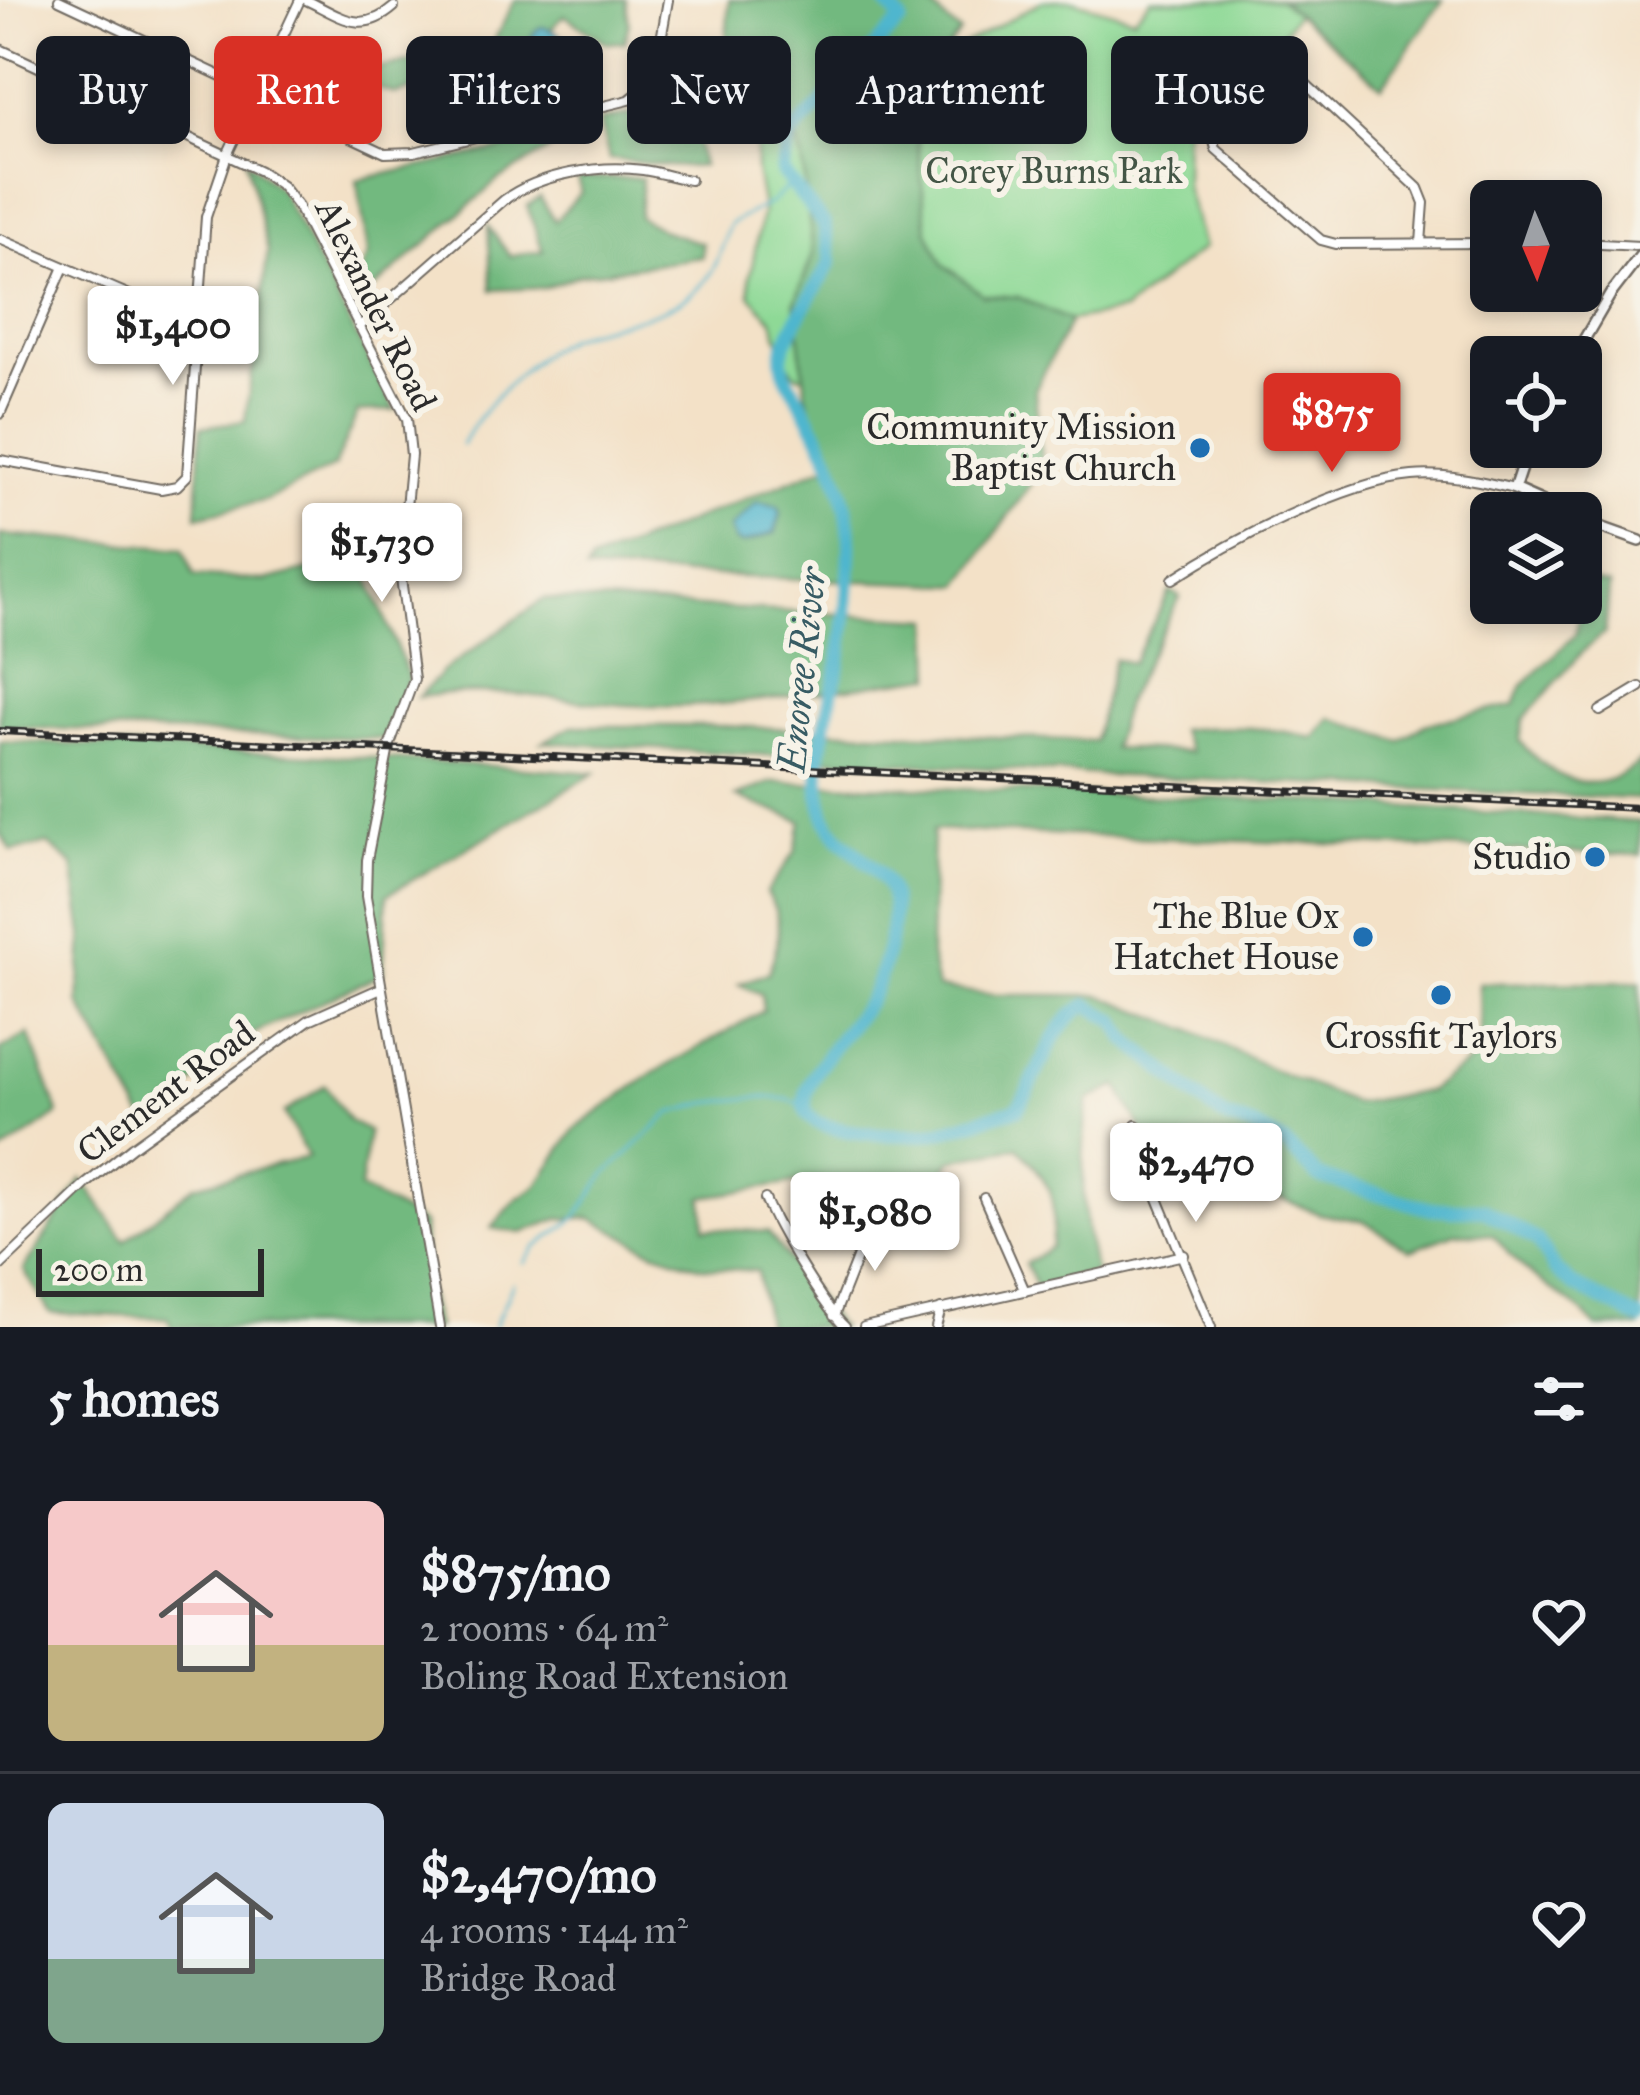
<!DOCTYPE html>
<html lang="en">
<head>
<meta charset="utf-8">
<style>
  body { margin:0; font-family:"IM FELL Great Primer",serif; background:#20242c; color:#f1f3f6; height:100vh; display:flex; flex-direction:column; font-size:45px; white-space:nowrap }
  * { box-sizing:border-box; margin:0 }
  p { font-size:39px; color:#9ea1a6 }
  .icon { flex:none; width:66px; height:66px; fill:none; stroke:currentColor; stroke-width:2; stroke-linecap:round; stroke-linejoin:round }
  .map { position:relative; height:1327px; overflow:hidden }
  .panel { display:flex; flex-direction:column; background:#171b24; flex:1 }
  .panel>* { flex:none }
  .top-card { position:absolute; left:36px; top:36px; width:1569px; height:108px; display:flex; gap:24px }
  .needle { width:78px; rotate:178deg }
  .buttons { position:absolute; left:1470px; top:180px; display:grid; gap:24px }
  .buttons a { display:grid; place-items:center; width:132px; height:132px; border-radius:18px; background:#171b24; box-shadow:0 6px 18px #0003; font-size:60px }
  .scale { position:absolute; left:36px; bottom:30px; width:228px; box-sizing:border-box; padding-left:12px; border:6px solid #2b2b2b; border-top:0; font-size:33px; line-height:42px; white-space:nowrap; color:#2b2b2b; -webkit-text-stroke:9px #f7f3e8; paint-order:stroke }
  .price { position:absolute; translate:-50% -102px; padding:0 27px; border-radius:12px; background:#fff; color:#222; font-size:39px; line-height:78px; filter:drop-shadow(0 3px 6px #0008) }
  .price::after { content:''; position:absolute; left:50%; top:72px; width:36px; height:27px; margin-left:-18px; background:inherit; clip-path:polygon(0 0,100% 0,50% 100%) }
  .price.selected { background:#d93025; color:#fff }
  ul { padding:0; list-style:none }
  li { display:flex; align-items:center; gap:36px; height:300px; padding:0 48px }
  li+li { border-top:3px solid #363941 }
  li span { display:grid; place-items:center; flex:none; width:336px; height:240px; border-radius:18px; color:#555 }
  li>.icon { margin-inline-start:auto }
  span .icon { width:144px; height:144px; fill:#fffc; stroke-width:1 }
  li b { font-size:51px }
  h2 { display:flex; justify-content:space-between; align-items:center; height:144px; padding:0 48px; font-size:51px }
  .tag { padding:0 42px; border-radius:18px; background:#171b24; box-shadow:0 6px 18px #0003; font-size:42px; line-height:108px }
  .tag.selected { background:#d93025; color:#fff }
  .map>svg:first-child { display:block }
  .green { fill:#8ed996; stroke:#5c8260; stroke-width:3 }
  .forest { fill:#72b97f; stroke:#4e7255; stroke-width:3 }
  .water { fill:#4fb6ce; stroke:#3d707c; stroke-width:3 }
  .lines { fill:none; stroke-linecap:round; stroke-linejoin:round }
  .stream { stroke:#4fb6ce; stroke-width:3 }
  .river { stroke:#4fb6ce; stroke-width:14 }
  .minor-casing { stroke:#716b62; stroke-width:12 }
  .tertiary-casing { stroke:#716b62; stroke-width:14 }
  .minor { stroke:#fff; stroke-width:8 }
  .tertiary { stroke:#fff; stroke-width:9 }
  .rail-casing { stroke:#2b2b2b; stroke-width:8 }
  .rail { stroke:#f7f3e8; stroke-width:3; stroke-dasharray:9; stroke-linecap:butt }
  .poi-dot { fill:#1f6fb2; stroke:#f7f3e8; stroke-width:4.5 }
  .labels { text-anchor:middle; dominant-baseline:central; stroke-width:12; stroke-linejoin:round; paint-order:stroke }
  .park-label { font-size:36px; fill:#445646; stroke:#f7f3e8 }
  .street-label { font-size:36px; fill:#2b2b2b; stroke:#f7f3e8 }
  .poi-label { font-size:36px; fill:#2b2b2b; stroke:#f7f3e8; text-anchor:end }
  .water-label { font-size:39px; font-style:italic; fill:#385c64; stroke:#f7f3e8 }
</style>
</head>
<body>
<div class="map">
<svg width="1640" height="1327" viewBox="0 0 1640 1327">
  <rect width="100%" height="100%" fill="#f7f3e8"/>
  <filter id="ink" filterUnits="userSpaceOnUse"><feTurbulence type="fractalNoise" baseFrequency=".00833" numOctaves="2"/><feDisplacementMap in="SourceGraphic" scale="24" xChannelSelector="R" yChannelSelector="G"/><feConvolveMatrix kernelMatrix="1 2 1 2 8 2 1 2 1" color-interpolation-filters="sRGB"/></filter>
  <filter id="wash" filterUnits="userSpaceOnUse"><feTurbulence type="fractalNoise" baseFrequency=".004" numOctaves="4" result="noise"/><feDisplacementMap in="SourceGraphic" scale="48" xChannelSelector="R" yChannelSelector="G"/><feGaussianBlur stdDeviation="2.7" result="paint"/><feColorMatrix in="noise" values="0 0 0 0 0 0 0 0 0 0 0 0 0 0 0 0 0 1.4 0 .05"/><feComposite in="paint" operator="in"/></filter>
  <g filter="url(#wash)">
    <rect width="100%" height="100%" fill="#f3e1c7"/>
    <polygon class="green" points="1071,0 1134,18 1151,0 1280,0 1297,13 1257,66 1186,122 1185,186 1203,248 1123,311 1070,321 1018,297 983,295 822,445 817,432 812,379 795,374 784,357 773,320 750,295 750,277 763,209 756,170 756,97 749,30 902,8 954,51 1042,1"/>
    <g class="forest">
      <polygon points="515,0 626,0 629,23 624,42 607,43 564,15 537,45 506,67 395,94 341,77 493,43"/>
      <polygon points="729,0 924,0 960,33 927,74 918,144 927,229 943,264 983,295 1018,297 1070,321 1035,390 1042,468 960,585 586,571 591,562 828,465 806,393 795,302 813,254 802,158 781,98 723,84"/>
      <polygon points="1280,0 1443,0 1382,86"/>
      <path d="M 688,102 L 702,166 C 671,169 641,161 609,159 L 600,121 Z"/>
      <polygon points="531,143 552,148 497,181 368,294 357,281 368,253 357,180"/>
      <polygon points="246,160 280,190 395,410 358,412 334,467 267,500 197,516 201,427 245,421 268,251"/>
      <polygon points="577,178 642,178 639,217 667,232 702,243 702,257 578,275 544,288 492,290 488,226 510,256 543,251 527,206 540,197 555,221 581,192"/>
      <polygon points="0,535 183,548 194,575 264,581 361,558 409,678 384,739 0,727"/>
      <path d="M 1588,581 L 1609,586 L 1605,633 L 1582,652 L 1523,720 L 1520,741 C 1553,782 1597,800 1640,761 L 1640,799 L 1100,775 L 543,742 L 572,726 L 723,726 L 1094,741 L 1114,659 L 1132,663 L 1170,591 L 1180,597 L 1126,700 L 1112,748 L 1190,752 L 1179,730 C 1223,726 1272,726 1314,738 L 1331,718 L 1400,741 L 1425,724 L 1515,705 L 1522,686 L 1575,635 Z"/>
      <path d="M 544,599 L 931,619 L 933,676 C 852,686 768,703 685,706 C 592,710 514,683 418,697 L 443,671 Z"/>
      <polygon points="0,741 376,758 595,773 387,895 383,973 251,1035 146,1123 79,1003 83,935 73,865 48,844 12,851 0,834"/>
      <path d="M 772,782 L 1323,802 L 1640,822 L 1640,855 L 933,830 L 930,955 L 937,988 L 995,995 L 1100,995 L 1193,1031 L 1278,1072 L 1354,1103 L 1429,1091 L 1481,1054 L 1479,983 L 1640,982 L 1640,1327 L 1597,1327 L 1579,1309 L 1525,1270 L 1492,1235 L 1455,1233 L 1410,1250 L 1364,1221 L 1319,1214 L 1270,1194 L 1205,1161 L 1155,1154 L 1118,1086 L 1088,1100 C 1081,1153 1080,1221 1096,1273 L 1037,1289 L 1025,1264 L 1051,1247 C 1057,1199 1052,1183 1018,1147 L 951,1160 L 938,1184 L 934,1214 C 882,1218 861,1212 821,1179 L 703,1197 L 705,1228 L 768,1232 L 838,1326 L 842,1327 L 767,1327 L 757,1271 L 701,1267 L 653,1251 L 591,1218 L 558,1219 L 522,1233 L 491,1228 L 517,1199 L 537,1186 L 575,1129 L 649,1076 L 763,1011 L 761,994 L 739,984 L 768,973 C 779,945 785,919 766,893 L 795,852 L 802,821 L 736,797 Z"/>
      <polygon points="29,1034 59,1114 0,1154 0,1050"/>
      <polygon points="325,1085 349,1121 368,1131 360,1189 423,1223 425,1284 437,1327 171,1327 168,1318 50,1313 24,1270 82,1179 125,1241 195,1185 308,1157 284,1113"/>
    </g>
    <g class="water">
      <path d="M 541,27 C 557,30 579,45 581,60 L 519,73 L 517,63 L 535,31 Z"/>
      <polygon points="757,502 778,506 781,513 775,533 742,544 735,541 730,528"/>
    </g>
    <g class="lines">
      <g class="stream">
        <path d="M 462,445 C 481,406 541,345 584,332 C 627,319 679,316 709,276 C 720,261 723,241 730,224 L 772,202 L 792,183"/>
        <polyline points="524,1263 535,1248 576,1218 606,1174 671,1113 707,1103 760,1097 786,1099 803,1105"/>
        <polyline points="494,1327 513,1283"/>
      </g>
      <path class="river" d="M 883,0 L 901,20 L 789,138 L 782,172 L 824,224 L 831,261 C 820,283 782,338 782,358 C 782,377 796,391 804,407 C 829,453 852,497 850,552 C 849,592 845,638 836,678 C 826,720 811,770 824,812 C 834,848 882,861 891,895 C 898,921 882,977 869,1000 C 854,1025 790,1087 808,1115 C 822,1135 907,1137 930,1133 C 959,1129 988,1115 1017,1109 C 1039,1079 1052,1019 1088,1005 L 1116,1021 L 1127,1040 L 1208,1106 L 1228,1119 L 1254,1127 L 1285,1144 L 1319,1177 L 1431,1209 L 1483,1209 L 1537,1241 L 1555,1270 L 1573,1285 L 1640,1319"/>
    </g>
  </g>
  <g filter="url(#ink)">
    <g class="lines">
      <defs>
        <g id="minor">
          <polyline points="59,0 385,153 414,152 629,100 654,80 668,0"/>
          <path d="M 306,0 C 340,16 361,36 394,7"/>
          <polyline points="0,49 260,171 282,186 298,207 407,419 411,455 400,570 414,679 389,747 367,860 366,896 440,1327"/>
          <polyline points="0,239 134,297 198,302"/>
          <path d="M 1421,243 L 1424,203 L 1418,188 L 1293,72 L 1277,68 C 1252,84 1204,115 1216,149 L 1321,240 L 1336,244 L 1491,243"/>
          <polyline points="1581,243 1640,246"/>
          <path d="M 359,327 L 504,200 C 539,174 600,164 643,170 C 659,172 674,178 690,180"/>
          <polyline points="0,414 64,267"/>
          <polyline points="0,460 161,489 177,486 187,476 206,217 227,155 300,0"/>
          <path d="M 1173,579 C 1231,541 1343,482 1412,476 C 1446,473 1481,481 1514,489"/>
          <polyline points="1600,711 1640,687"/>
          <polyline points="1136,1125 1133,1138 1211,1327"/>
          <polyline points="984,1198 1025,1291"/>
          <path d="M 765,1199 C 777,1228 823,1306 845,1327"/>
          <polyline points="0,1266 86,1184 132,1147 309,1020 381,988"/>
          <polyline points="834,1316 874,1215"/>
          <polyline points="864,1327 1184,1255"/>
          <polyline points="936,1327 941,1309"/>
        </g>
        <g id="tertiary">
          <polyline points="1574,357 1610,295 1640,256"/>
          <polyline points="1528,447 1514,489 1568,513"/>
          <polyline points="1581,520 1640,541"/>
        </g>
      </defs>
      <use href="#minor" class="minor-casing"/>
      <use href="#tertiary" class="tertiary-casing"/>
      <use href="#minor" class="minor"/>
      <use href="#tertiary" class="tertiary"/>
      <defs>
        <polyline id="rail" points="0,731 1640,808"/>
      </defs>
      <use href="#rail" class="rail-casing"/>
      <use href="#rail" class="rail"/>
    </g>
  </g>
  <g class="poi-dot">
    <circle cx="1200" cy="448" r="12"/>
    <circle cx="1595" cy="857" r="12"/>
    <circle cx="1363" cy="937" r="12"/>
    <circle cx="1441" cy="995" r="12"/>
  </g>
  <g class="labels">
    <g class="park-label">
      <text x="1054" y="171">Corey Burns Park</text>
    </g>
    <g class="street-label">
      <text transform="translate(376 305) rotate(64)">Alexander Road</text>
      <text transform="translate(166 1092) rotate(-37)">Clement Road</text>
    </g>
    <g class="poi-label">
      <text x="1176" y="427">Community Mission<tspan x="1176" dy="41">Baptist Church</tspan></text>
      <text x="1571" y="857">Studio</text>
      <text x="1339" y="916">The Blue Ox<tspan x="1339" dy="41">Hatchet House</tspan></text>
      <text x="1441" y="1036" text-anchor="middle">Crossfit Taylors</text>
    </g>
    <g class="water-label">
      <text transform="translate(802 670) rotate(-84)">Enoree River</text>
    </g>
  </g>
</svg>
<div class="buttons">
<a><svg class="needle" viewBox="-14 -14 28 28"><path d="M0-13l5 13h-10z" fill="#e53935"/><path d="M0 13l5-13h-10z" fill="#9ea1a6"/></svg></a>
<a><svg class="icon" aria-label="locate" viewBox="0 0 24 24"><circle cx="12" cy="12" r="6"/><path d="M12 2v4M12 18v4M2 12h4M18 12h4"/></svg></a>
<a><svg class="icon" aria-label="layers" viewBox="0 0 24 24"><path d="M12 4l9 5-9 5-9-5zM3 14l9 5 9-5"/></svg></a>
</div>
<div class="scale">200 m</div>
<b class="price" style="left:173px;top:388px">$1,400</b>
<b class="price selected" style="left:1332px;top:475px">$875</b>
<b class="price" style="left:382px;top:605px">$1,730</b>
<b class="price" style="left:1196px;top:1225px">$2,470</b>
<b class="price" style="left:875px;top:1274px">$1,080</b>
<div class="top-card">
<a class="tag">Buy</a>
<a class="tag selected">Rent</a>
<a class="tag">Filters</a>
<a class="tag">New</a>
<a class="tag">Apartment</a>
<a class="tag">House</a>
</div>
</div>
<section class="panel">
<h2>5 homes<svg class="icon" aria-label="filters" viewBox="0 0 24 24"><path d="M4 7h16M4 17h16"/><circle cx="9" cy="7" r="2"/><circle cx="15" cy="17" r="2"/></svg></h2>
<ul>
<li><span style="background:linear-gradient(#f6c9c9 60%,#c2b280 0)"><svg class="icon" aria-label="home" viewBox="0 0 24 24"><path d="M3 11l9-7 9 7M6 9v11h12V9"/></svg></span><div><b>$875/mo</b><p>2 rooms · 64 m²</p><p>Boling Road Extension</p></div><svg class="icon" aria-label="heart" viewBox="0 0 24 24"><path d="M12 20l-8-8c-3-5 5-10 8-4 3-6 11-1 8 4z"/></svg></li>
<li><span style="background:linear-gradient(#c9d6e8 65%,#7fa58c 0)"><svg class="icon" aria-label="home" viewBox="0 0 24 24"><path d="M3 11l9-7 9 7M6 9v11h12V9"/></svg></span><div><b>$2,470/mo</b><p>4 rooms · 144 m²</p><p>Bridge Road</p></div><svg class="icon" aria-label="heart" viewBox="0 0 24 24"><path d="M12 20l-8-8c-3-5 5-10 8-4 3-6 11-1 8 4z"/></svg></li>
</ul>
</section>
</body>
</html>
